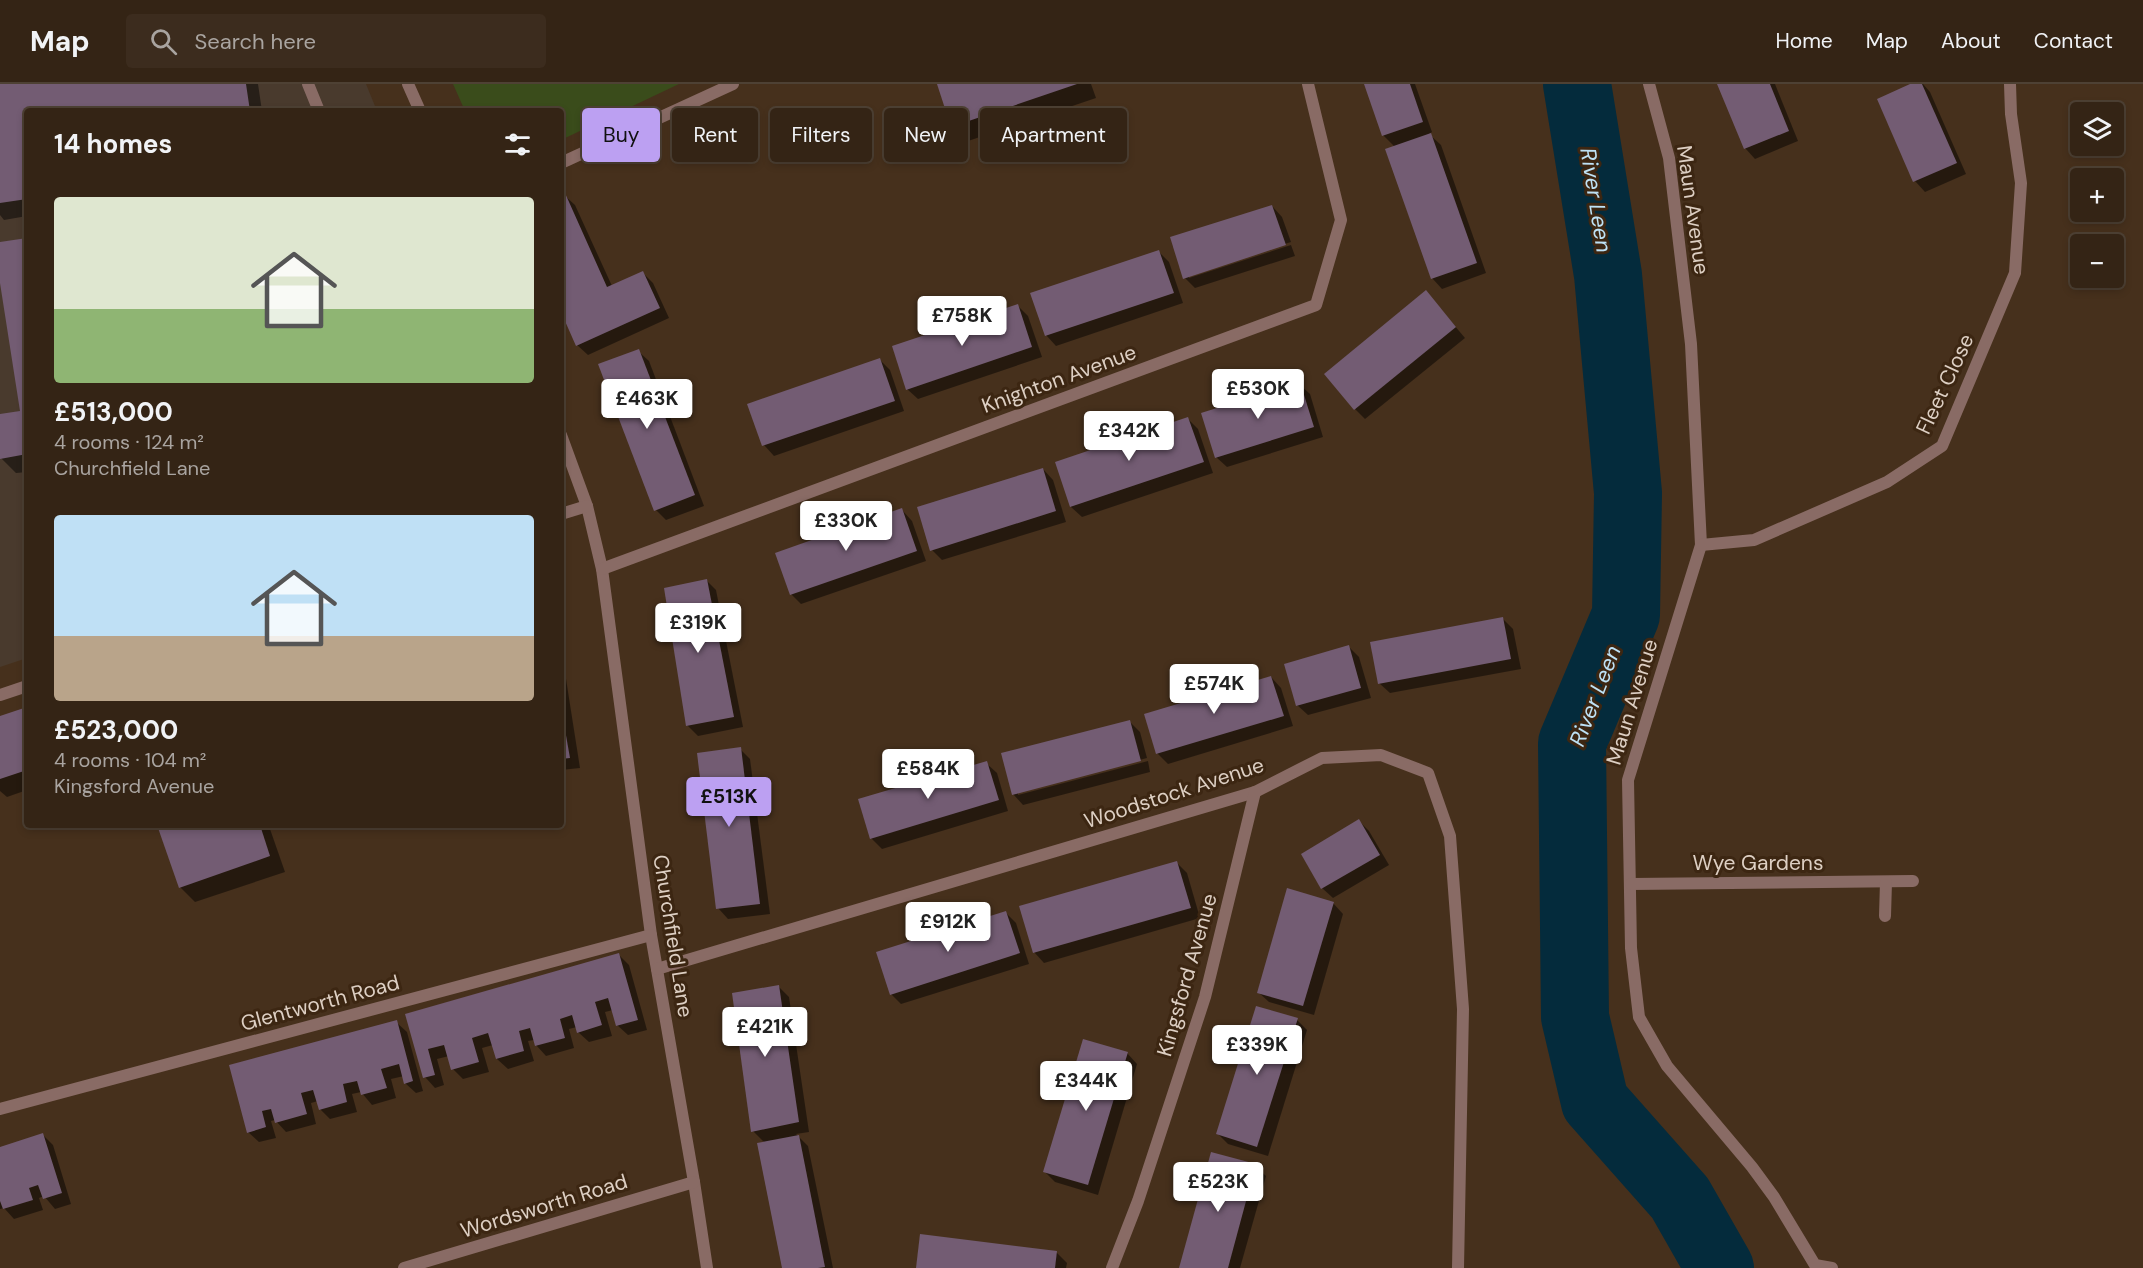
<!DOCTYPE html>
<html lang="en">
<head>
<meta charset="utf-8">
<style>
  body { margin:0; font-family:"DM Sans",sans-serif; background:#3c2c1e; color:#f1f3f6; height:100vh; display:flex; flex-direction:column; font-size:22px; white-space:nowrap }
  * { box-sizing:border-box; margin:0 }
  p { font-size:20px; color:#a9a4a0 }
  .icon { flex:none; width:33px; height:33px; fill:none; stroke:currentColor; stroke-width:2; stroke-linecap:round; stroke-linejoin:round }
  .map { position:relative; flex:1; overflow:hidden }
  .side { position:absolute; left:24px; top:24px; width:540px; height:720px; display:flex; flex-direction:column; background:#342415; border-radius:6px; box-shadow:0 3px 9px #0003,0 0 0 2px #4e4134 }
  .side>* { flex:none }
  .top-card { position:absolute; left:582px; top:24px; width:570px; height:54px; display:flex; gap:12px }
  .tools { position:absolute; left:2070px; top:18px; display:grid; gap:12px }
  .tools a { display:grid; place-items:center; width:54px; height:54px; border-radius:6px; background:#342415; box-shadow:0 3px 9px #0003,0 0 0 2px #4e4134; font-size:30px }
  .price { position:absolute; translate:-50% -51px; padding:0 14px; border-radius:6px; background:#fff; color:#222; font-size:20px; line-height:39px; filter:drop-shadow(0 2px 3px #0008) }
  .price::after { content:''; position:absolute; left:50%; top:36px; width:18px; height:14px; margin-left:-9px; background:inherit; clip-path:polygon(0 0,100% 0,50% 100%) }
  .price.current { background:#bca0f2; color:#111 }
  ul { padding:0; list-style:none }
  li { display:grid; align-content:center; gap:12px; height:318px; padding:0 30px }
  li span { display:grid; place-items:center; height:186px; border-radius:6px; color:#555 }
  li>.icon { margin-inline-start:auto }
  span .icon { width:108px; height:108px; fill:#fffc; stroke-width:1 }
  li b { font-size:26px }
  h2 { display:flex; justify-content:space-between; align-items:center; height:72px; padding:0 30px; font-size:26px }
  .chip { padding:0 21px; border-radius:6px; background:#342415; box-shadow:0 3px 9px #0003,0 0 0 2px #4e4134; font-size:21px; line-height:54px }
  .chip.current { background:#bca0f2; color:#111 }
  header { display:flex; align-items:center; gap:36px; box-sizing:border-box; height:84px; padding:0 30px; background:#342415; border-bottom:2px solid #4e4134 }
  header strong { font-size:28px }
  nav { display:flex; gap:33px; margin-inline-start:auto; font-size:21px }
  .search { width:420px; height:54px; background:#3c2c1e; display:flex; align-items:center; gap:15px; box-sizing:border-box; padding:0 21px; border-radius:6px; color:#a9a4a0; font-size:22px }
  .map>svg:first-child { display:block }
  .commercial { fill:#493a2d }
  .green { fill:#3a4c1b }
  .shadow { fill:#0007 }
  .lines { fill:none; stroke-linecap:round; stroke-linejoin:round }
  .river { stroke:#042b3c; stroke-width:68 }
  .building { fill:#735c73 }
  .service { stroke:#896b65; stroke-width:12 }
  .minor { stroke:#896b65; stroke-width:12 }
  .labels { text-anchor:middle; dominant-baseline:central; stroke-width:6; stroke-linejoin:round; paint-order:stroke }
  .street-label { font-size:21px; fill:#ddcfc3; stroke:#3c2612 }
  .water-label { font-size:22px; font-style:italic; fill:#bee2f6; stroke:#3c2612 }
</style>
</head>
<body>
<header>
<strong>Map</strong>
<div class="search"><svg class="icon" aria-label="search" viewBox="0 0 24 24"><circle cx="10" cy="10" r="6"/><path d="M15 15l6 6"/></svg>Search here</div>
<nav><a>Home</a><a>Map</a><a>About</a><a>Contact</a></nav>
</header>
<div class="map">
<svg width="2143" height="1184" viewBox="0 0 2143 1184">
  <rect width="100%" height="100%" fill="#46301c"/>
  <polygon class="commercial" points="0,0 366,0 377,27 27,27 27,574 0,583"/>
  <polygon class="green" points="453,0 679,0 561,56 561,27 465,27"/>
  <g class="shadow">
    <polygon points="0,0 258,0 262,27 27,27 27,132 4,136 0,131"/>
    <polygon points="939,0 1091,0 1096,14 968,57 953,42"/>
    <polygon points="1365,0 1415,0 1432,48 1429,50 1441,61 1486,189 1442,205 1432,194 1395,63 1383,51"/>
    <polygon points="1719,0 1775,0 1798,57 1755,75 1745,64"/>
    <polygon points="1914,0 1923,0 1930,8 1966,90 1925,108 1915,97 1879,15"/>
    <polygon points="564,111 575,121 612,202 643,189 653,199 669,234 588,271 577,261 561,225 561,112"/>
    <polygon points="1272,122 1282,133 1291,158 1189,191 1189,194 1291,161 1295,172 1195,204 1185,194"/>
    <polygon points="27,155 27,388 16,389 1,374 0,370 0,331 21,329 0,189 0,159"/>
    <polygon points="1159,168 1169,178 1183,219 1056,262 1046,251"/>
    <polygon points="1426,208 1465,254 1365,335 1355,325"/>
    <polygon points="1018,222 1028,232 1042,273 918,315 907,305"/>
    <polygon points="638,267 649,277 704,422 666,436 656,426"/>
    <polygon points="880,276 890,286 904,327 774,372 764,361"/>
    <polygon points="1299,300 1310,310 1323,353 1227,383 1216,373"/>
    <polygon points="1188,335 1198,345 1213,389 1082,433 1071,423 1057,379"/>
    <polygon points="1043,385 1053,396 1066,438 942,476 932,466"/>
    <polygon points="902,426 912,437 926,477 801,520 791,510"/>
    <polygon points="706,496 716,506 743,643 698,652 687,641"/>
    <polygon points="1503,535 1513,545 1521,585 1390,609 1379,599"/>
    <polygon points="1349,563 1359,573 1371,614 1308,631 1297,621"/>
    <polygon points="561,591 566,595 580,684 561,686"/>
    <polygon points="1271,593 1281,604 1293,642 1168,680 1157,669"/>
    <polygon points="27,625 27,706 7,713 0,707 0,634"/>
    <polygon points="1129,637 1140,648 1147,674 1018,708 1018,711 1148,677 1150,688 1023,721 1013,710"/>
    <polygon points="740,665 750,675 770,830 728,835 718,824"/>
    <polygon points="986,679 997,689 1008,727 882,765 871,754"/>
    <polygon points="1359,737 1369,747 1389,781 1333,814 1322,804"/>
    <polygon points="159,741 266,741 270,745 285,788 195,818 180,803"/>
    <polygon points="1176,778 1187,789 1200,834 1044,879 1034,868"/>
    <polygon points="1333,819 1343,830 1314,931 1269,918 1258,908"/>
    <polygon points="1006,829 1016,839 1029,880 901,920 891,910"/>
    <polygon points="619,871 629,881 647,946 628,951 617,941 613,926 605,928 612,952 589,958 578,948 577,943 569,945 574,964 546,972 536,961 534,956 528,957 534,977 508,985 497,975 493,961 482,964 489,988 463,995 453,985 449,972 437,975 444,1001 435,1004 425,993 407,931"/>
    <polygon points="779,903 789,913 809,1048 796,1050 808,1062 833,1184 783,1184 765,1059 753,1047"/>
    <polygon points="1297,936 1307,946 1268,1072 1228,1060 1218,1050"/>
    <polygon points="396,938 407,948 423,1007 416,1009 405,999 404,992 391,995 396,1014 372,1021 361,1008 352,1010 357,1028 330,1035 320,1025 318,1017 311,1019 316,1040 286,1048 275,1036 271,1037 276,1054 259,1058 248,1048 231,982"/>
    <polygon points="1127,969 1137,980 1098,1111 1055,1098 1045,1088"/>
    <polygon points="43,1051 53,1061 71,1120 55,1125 44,1112 39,1114 43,1126 14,1135 4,1124 0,1125 0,1064"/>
    <polygon points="1255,1082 1266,1092 1240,1184 1181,1184"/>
    <polygon points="1057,1169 1067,1179 1066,1184 917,1184"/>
  </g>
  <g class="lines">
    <polyline class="river" points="1577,0 1608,191 1628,409 1626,531 1572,659 1575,933 1595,1018 1680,1114 1720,1184"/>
  </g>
  <g class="building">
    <polygon points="0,0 246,0 250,27 27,27 27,115 0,119"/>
    <polygon points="937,0 1077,0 951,43"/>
    <polygon points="1364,0 1410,0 1423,38 1382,52"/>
    <polygon points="1717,0 1770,0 1789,47 1744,65"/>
    <polygon points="1910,0 1922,0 1957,79 1913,98 1877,15"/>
    <polygon points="1431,49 1477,179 1431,195 1385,65"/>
    <polygon points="565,109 607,203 643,187 660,224 576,262 561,228 561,111"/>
    <polygon points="1272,121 1286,161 1183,195 1170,153"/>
    <polygon points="27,154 27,370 0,375 0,330 20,327 0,199 0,158"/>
    <polygon points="1159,166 1174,209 1045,252 1030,209"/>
    <polygon points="1426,206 1456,243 1354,326 1324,290"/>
    <polygon points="1018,220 1032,263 906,306 892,262"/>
    <polygon points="639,265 695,411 654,427 598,280"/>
    <polygon points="880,274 895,317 762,362 747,320"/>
    <polygon points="1300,298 1314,343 1215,374 1201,329"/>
    <polygon points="1188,333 1204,378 1070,423 1055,378"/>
    <polygon points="1043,384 1056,427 930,467 917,423"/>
    <polygon points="902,424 917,467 790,511 775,469"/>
    <polygon points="707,495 734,633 686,642 664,504"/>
    <polygon points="1503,533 1511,575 1378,600 1370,558"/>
    <polygon points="1349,561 1361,604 1296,622 1284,580"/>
    <polygon points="1271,592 1284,632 1156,670 1144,630"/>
    <polygon points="27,623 27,686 0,695 0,632"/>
    <polygon points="561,623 570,674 561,675"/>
    <polygon points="1130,636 1141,677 1012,711 1001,669"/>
    <polygon points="741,663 760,820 716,825 697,669"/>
    <polygon points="987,677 999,716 870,755 858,715"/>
    <polygon points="1359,735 1380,771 1321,805 1301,770"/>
    <polygon points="157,741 260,741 270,772 179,804"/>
    <polygon points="1177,777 1191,824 1033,869 1019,822"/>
    <polygon points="1287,804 1334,818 1303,922 1257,909"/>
    <polygon points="1006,827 1020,869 890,911 876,868"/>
    <polygon points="619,869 638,936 616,942 608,914 595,918 602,941 577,949 572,931 560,935 565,954 535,962 530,944 519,947 524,967 496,975 488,949 472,954 479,978 451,986 444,961 428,965 435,991 423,994 405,930"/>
    <polygon points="779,901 799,1038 751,1048 732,909"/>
    <polygon points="1256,922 1298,934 1257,1063 1216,1050"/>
    <polygon points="397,936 413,997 404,1000 399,980 381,985 387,1004 361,1011 357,997 343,1000 347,1018 319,1026 313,1006 301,1009 307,1030 275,1039 271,1025 262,1027 266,1043 247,1049 229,981"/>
    <polygon points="1083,955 1128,968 1088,1101 1043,1088"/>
    <polygon points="43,1049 62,1109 43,1115 38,1101 29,1104 33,1116 3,1125 0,1117 0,1063"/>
    <polygon points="799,1051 825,1183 818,1184 782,1184 757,1059"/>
    <polygon points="1211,1068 1256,1080 1228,1184 1179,1184"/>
    <polygon points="920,1150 1057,1167 1055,1184 916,1184"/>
  </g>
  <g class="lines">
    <polyline class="service" points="308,0 319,27"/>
    <g class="minor">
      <polyline points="408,0 420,27"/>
      <polyline points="1649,0 1669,74 1691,260 1701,461 1628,696 1631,864 1639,933 1667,982 1752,1083 1774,1113 1815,1181 1832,1184"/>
      <polyline points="561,79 733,0"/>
      <polyline points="561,351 587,422 602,485 651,851 694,1098 707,1184"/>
      <polyline points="561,430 587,422"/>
      <polyline points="1701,461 1754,456 1887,398 1942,362 2015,189 2021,99 2011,30 2010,0"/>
      <polyline points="602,485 1316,221 1341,136 1308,0"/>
      <polyline points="0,611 27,602"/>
      <polyline points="1631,800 1913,797"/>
      <polyline points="1885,832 1886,798"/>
      <polyline points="657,885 1255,708 1322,674 1381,671 1428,689 1450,752 1463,925 1458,1184"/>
      <polyline points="0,1025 651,851"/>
      <polyline points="404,1184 694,1098"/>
      <polyline points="1112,1184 1138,1117 1205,913 1255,708"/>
    </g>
  </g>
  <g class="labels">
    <g class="street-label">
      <text transform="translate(1693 126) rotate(82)">Maun Avenue</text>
      <text transform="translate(1059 295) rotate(-20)">Knighton Avenue</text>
      <text transform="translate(1945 300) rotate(-65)">Fleet Close</text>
      <text transform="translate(1632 618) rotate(-73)">Maun Avenue</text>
      <text transform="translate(1174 709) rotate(-18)">Woodstock Avenue</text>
      <text x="1758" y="779">Wye Gardens</text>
      <text transform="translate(673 852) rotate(81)">Churchfield Lane</text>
      <text transform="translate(1187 891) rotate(-74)">Kingsford Avenue</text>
      <text transform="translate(320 919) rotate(-15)">Glentworth Road</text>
      <text transform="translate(544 1122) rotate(-17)">Wordsworth Road</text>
    </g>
    <g class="water-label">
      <text transform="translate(1596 116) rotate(81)">River Leen</text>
      <text transform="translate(1595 612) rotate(-69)">River Leen</text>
    </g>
  </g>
</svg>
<div class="tools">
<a><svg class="icon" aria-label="layers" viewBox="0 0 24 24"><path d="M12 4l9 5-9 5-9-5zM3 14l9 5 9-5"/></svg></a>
<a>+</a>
<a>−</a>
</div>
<b class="price" style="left:962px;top:263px">£758K</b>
<b class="price" style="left:1258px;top:336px">£530K</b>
<b class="price" style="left:647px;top:346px">£463K</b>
<b class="price" style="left:1129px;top:378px">£342K</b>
<b class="price" style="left:846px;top:468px">£330K</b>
<b class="price" style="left:698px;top:570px">£319K</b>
<b class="price" style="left:1214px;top:631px">£574K</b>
<b class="price" style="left:928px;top:716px">£584K</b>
<b class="price current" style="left:729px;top:744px">£513K</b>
<b class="price" style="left:948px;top:869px">£912K</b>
<b class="price" style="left:765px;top:974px">£421K</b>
<b class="price" style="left:1257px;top:992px">£339K</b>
<b class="price" style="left:1086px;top:1028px">£344K</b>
<b class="price" style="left:1218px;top:1129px">£523K</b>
<div class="top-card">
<a class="chip current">Buy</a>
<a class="chip">Rent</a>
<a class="chip">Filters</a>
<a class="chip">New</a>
<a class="chip">Apartment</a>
</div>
<section class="side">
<h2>14 homes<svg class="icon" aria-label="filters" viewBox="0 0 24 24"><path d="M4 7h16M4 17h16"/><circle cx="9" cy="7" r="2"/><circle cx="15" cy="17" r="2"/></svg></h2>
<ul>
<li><span style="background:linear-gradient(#dfe7d0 60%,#8fb573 0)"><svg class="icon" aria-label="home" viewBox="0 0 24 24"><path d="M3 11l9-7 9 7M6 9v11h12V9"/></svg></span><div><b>£513,000</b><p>4 rooms · 124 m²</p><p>Churchfield Lane</p></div></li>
<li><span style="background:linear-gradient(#bfe0f5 65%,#b9a48a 0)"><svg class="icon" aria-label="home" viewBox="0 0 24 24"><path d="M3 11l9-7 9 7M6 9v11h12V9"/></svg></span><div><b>£523,000</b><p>4 rooms · 104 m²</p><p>Kingsford Avenue</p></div></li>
</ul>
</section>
</div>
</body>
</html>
